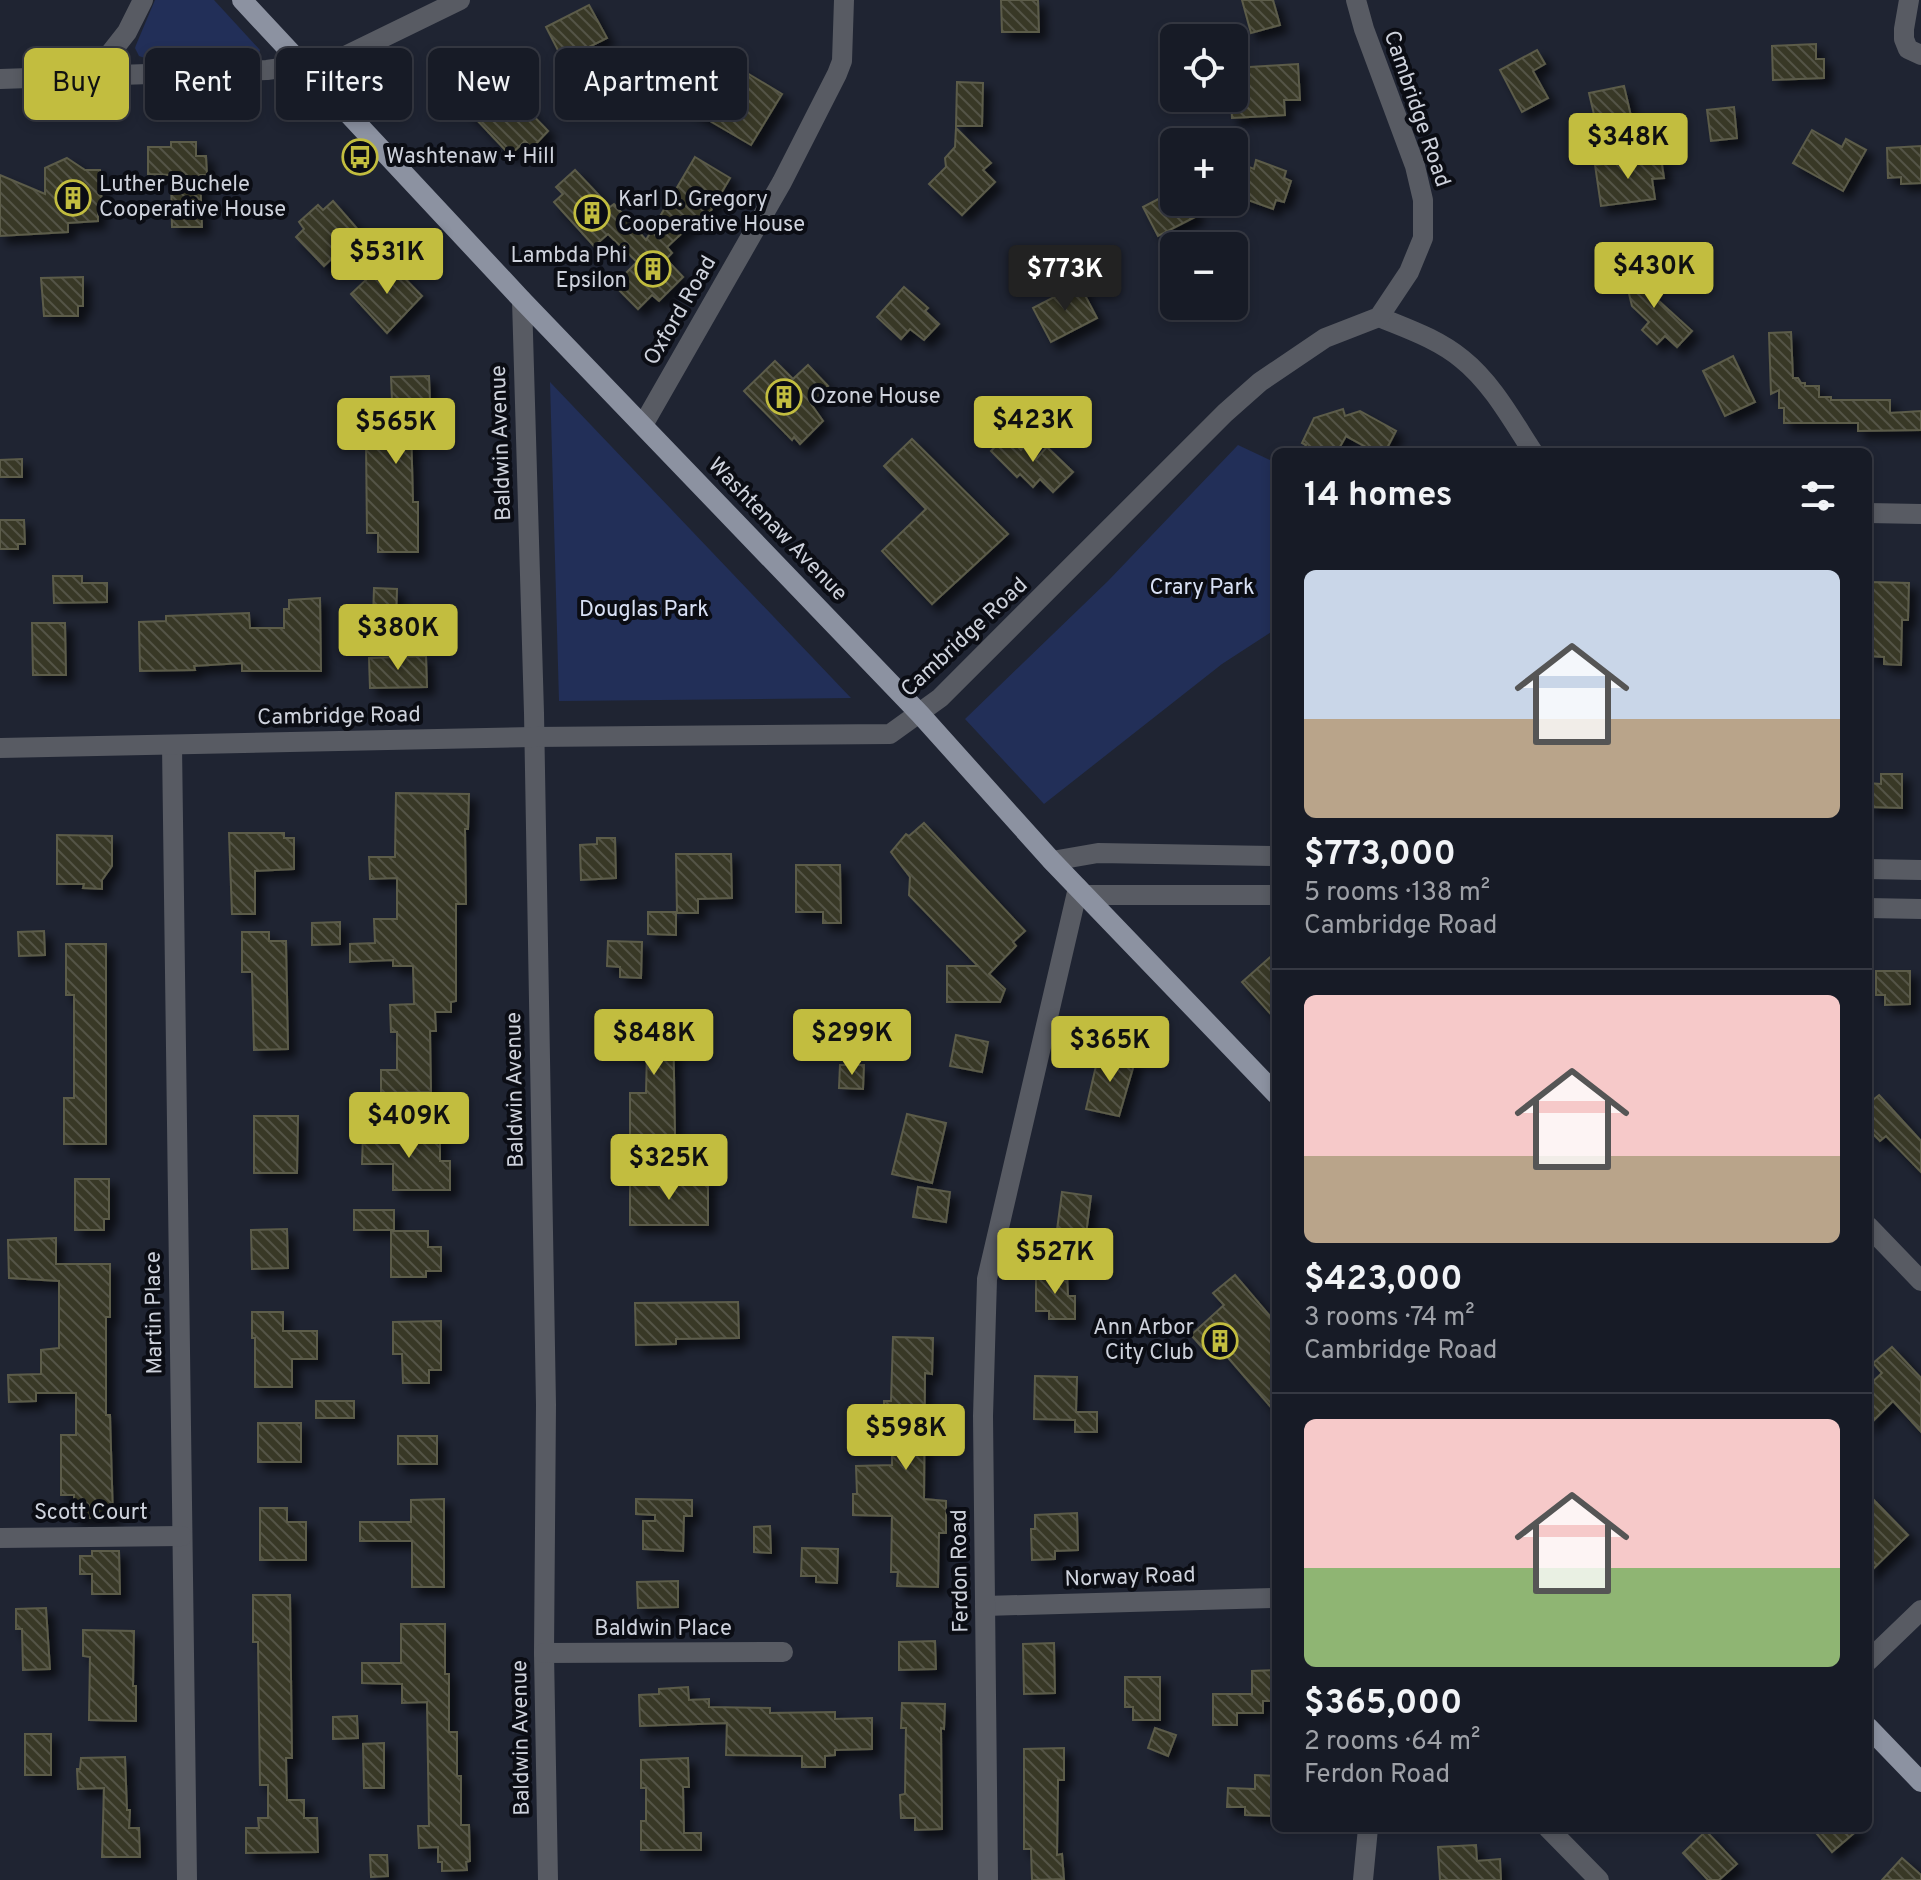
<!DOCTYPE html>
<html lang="en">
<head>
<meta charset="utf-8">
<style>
  body { margin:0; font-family:Overpass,sans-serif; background:#242832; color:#f1f3f6; height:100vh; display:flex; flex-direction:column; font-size:30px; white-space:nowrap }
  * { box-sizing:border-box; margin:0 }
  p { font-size:26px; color:#9ea1a7 }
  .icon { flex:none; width:44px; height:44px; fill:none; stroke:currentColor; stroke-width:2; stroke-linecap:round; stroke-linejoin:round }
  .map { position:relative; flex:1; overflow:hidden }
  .drawer { position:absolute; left:1272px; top:448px; width:600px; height:1384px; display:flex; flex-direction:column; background:#171b26; border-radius:12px; box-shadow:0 4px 12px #0003,0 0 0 2px #363943 }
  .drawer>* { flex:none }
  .guide { position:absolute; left:24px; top:48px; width:760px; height:72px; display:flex; gap:16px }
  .controls { position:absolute; left:1160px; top:24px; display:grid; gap:16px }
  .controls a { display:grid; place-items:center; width:88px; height:88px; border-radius:12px; background:#171b26; box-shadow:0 4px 12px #0003,0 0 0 2px #363943; font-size:40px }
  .price { position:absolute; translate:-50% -68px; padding:0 18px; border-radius:8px; background:#c2bd3f; color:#111; font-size:26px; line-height:52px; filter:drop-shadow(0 2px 4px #0008) }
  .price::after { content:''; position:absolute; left:50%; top:48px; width:24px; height:18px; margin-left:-12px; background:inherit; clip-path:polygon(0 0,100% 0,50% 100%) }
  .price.on { background:#222; color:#fff }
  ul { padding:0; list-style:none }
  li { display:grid; align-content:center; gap:16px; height:424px; padding:0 32px }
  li+li { border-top:2px solid #363943 }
  li span { display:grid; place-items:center; height:248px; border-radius:12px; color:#555 }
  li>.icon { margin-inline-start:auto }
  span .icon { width:144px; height:144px; fill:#fffc; stroke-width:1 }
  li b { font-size:34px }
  h2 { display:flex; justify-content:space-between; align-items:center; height:96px; padding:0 32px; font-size:34px }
  .pill { padding:0 28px; border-radius:12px; background:#171b26; box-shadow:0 4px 12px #0003,0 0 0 2px #363943; font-size:28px; line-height:72px }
  .pill.on { background:#c2bd3f; color:#111 }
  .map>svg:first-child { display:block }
  .green { fill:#222f58 }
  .building { fill:url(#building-back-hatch); stroke:#5c5c4a; stroke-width:2; filter:url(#shadow) }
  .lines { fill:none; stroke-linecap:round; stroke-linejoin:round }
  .minor { stroke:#585b63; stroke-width:20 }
  .major { stroke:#8c92a1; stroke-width:20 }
  .labels { text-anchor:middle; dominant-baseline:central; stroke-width:8; stroke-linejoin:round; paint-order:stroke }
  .street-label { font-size:22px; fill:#ced2dc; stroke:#0b0d14 }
  .poi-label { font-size:22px; fill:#ced2dc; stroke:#0b0d14; text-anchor:start }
  .park-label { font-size:22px; fill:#d9e1f5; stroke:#0b0d14 }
</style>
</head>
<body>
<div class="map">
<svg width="1921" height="1880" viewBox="0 0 1921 1880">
  <defs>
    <pattern id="building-back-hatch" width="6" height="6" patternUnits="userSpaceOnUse" patternTransform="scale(2)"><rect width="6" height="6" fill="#383827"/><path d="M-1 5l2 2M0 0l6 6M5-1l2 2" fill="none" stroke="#545446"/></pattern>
    <filter id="shadow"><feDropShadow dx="7" dy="7" stdDeviation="4" flood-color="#0009"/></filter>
  </defs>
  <rect width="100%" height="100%" fill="#1f2432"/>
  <g class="green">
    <polygon points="155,0 214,0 260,50 259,54 148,59 139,56 135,48 136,45"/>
    <polygon points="550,382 851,698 559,701"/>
    <polygon points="1238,445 1276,463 1276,629 1222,664 1044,804 965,719 1108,581"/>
  </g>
  <g class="building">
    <polygon points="1001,0 1038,0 1039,32 1002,32"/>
    <polygon points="1242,0 1273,0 1280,25 1251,33"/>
    <polygon points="589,5 607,38 563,60 546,27"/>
    <polygon points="1816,44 1816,59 1824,59 1824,78 1773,80 1772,46"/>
    <polygon points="1537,50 1545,64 1533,71 1548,98 1522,112 1500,70"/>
    <polygon points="1298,64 1300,100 1284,100 1285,115 1232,118 1231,98 1234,98 1234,68"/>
    <polygon points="737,67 782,94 751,145 686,107 705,76 725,87"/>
    <polygon points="486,76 517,108 522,104 548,131 532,148 525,141 510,155 459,101"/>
    <polygon points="957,82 983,83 982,126 956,126"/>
    <polygon points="1624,86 1631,116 1596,123 1589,93"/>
    <polygon points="1734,107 1737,138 1711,141 1707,110"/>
    <polygon points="956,128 991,163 983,170 995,182 962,215 929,184 946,167 945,158 955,147"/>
    <polygon points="1812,130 1842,147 1846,139 1866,150 1843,191 1793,163"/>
    <polygon points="171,142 196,142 196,156 206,156 207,175 200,175 202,227 172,227 171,175 148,174 148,147 171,147"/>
    <polygon points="1921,146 1921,183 1901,184 1901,177 1888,178 1887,148"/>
    <polygon points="695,157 730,178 702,226 694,222 667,247 672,253 666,259 683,277 659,301 652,295 638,309 614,285 637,262 608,234 594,246 554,202 563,194 556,187 575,170 610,207 614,204 646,240"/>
    <polygon points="67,158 85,170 100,170 102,208 98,208 98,221 68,223 68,232 0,236 0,175 45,194 45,168"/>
    <polygon points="1661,158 1664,178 1652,179 1655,199 1601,206 1595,165"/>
    <polygon points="1256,160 1286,171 1284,178 1291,181 1284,202 1276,200 1273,209 1234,195 1234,183 1241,164 1254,169"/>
    <polygon points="1174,191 1174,202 1190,202 1197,216 1158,236 1143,207"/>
    <polygon points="333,201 360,232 324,266 296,237 304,229 299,222 318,205 323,210"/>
    <polygon points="387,260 422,296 387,333 351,294"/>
    <polygon points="1639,266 1642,276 1646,275 1649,292 1692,331 1677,347 1665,336 1657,344 1642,330 1649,322 1632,306 1623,269"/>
    <polygon points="83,277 83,306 78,306 78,316 44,316 41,278"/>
    <polygon points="1079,284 1097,318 1051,342 1033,308"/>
    <polygon points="904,287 928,308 925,311 939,324 924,340 910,329 901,339 877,317"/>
    <polygon points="1791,332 1793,378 1798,378 1801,383 1805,383 1805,386 1819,386 1819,397 1831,397 1831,400 1890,400 1890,413 1921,411 1921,430 1858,431 1858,423 1784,423 1784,408 1779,408 1779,390 1771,394 1769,333"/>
    <polygon points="1733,356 1755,402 1725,416 1703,371"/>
    <polygon points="775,361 793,379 808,365 828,386 811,404 823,421 800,444 794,437 792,440 744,391"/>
    <polygon points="429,376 431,426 411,427 413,502 418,502 418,552 378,552 378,533 367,533 366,442 380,442 380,400 392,400 391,377"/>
    <polygon points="1343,409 1345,416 1360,411 1396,431 1385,452 1375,452 1346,436 1337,452 1302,452 1306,445 1302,443 1314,418"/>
    <polygon points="1006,435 1021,450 1024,446 1037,458 1047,447 1073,472 1053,492 1040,479 1033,487 1020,474 1017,477 991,451"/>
    <polygon points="912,439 1008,534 932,604 882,551 926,509 884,466"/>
    <polygon points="22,459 22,477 0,477 0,460"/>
    <polygon points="0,520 24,520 25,544 18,544 18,549 0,549"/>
    <polygon points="53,576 82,576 82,583 107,583 107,602 54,603"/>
    <polygon points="1870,582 1909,583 1908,620 1902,620 1901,665 1884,664 1884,657 1868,656"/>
    <polygon points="374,588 397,589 396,619 373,618"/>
    <polygon points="320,598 321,671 242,671 242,663 194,666 195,670 140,671 139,622 166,621 166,616 249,613 250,628 284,628 284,609 289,609 289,600"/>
    <polygon points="32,623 65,623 66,675 33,675"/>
    <polygon points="426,656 427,687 370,688 369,658"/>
    <polygon points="1881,774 1902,774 1902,808 1868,807 1869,783 1881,784"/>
    <polygon points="396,793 469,794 468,829 465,829 466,904 456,904 456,1001 451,1002 451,1012 435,1012 436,1031 430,1031 431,1092 381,1093 381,1070 397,1070 397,1032 391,1032 390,1005 414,1004 413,966 393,966 393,960 350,962 350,944 375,943 374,919 397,919 397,878 370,879 369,857 395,857"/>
    <polygon points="924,823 1025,931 1013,942 1016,946 989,974 1005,989 1000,1002 947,1002 947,966 978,966 909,895 910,877 891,852 906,834 909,836"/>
    <polygon points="229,833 284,833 284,838 294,838 294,869 255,871 255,914 232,914"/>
    <polygon points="57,835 112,836 112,866 102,880 102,889 83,888 84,884 57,884"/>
    <polygon points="597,838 615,838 616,878 581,880 580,845 597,844"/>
    <polygon points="676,854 731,854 732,898 698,899 698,913 677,913"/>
    <polygon points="796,865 840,865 841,923 823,923 823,912 796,912"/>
    <polygon points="648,912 676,912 676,935 648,934"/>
    <polygon points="340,922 340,944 312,945 312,923"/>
    <polygon points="44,931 45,955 19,956 18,932"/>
    <polygon points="242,932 269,932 269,941 286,941 288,1049 254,1050 252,972 242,972"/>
    <polygon points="608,941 642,942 641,978 620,977 620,967 607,966"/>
    <polygon points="66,944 106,944 106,1144 64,1144 64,1098 74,1098 74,995 66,995"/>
    <polygon points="1276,952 1276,1020 1242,982"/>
    <polygon points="1876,971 1910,971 1910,1004 1885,1005 1885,995 1876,995"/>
    <polygon points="629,1017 673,1017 675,1135 630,1135 630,1093 646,1093 647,1052 628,1052"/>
    <polygon points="956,1035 988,1042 982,1072 950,1066"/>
    <polygon points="1099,1053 1135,1061 1119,1116 1086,1109"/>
    <polygon points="840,1065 864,1065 863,1089 839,1088"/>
    <polygon points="1879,1095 1921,1141 1921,1172 1886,1136 1880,1141 1868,1129 1868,1104"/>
    <polygon points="907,1114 946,1123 932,1183 892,1174"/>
    <polygon points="254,1116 298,1116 297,1173 254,1173"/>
    <polygon points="363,1134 440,1134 440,1161 450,1161 450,1190 393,1190 393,1164 362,1164"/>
    <polygon points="75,1179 109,1179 109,1219 104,1219 104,1230 75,1230"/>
    <polygon points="630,1179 708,1180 708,1225 630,1225"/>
    <polygon points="918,1187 950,1192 946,1222 913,1217"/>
    <polygon points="1062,1192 1091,1196 1086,1234 1057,1230"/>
    <rect x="354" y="1210" width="40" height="20"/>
    <polygon points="287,1229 288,1268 252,1269 251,1230"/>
    <polygon points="391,1231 428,1231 428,1247 441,1247 441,1271 426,1271 426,1277 391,1277"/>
    <polygon points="56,1238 56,1264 110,1264 110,1317 106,1317 106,1415 110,1415 113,1518 74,1518 74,1495 61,1495 61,1435 76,1435 76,1393 36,1393 36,1401 9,1402 8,1375 41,1374 41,1350 59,1348 59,1281 9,1278 8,1240"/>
    <polygon points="1036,1272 1067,1272 1068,1296 1075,1296 1075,1319 1049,1319 1049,1311 1036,1311"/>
    <polygon points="1235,1275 1276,1323 1276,1413 1218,1346 1208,1354 1191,1335 1224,1305 1213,1293"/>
    <polygon points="738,1302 739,1338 676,1339 676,1344 636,1345 635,1303"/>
    <polygon points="252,1312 283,1312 283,1331 317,1331 317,1359 292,1359 292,1387 255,1387 255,1338 252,1338"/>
    <polygon points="441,1321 441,1370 429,1370 429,1383 403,1383 402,1354 393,1354 393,1322"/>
    <polygon points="893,1337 933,1338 932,1374 925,1373 924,1499 946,1501 946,1533 939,1533 938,1587 897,1586 898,1572 891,1572 892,1516 853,1515 853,1494 857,1494 856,1466 892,1465 892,1422 884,1422 884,1401 891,1401"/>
    <polygon points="1892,1347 1921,1378 1921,1432 1893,1401 1868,1426 1868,1386 1882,1373 1873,1363"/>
    <polygon points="1035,1376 1077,1377 1076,1412 1097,1412 1097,1432 1075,1432 1075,1420 1034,1419"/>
    <rect x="316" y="1401" width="38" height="17"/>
    <rect x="258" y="1423" width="43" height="39"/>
    <rect x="398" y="1436" width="39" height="28"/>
    <polygon points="1868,1494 1908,1535 1868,1574"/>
    <polygon points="444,1499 444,1587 412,1587 412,1541 360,1541 360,1522 411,1522 411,1500"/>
    <polygon points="636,1499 692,1500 692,1516 684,1516 683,1551 643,1549 643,1521 655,1521 655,1515 636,1514"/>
    <polygon points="260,1508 287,1508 287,1522 306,1522 306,1560 260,1560"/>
    <polygon points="1077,1513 1078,1550 1055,1551 1055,1559 1032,1560 1031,1529 1035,1529 1035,1515"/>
    <polygon points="770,1526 771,1553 754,1552 754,1527"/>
    <polygon points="802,1548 838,1549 837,1583 816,1582 816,1576 801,1576"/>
    <polygon points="92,1551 119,1551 120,1594 92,1594 92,1574 80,1574 80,1556 92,1556"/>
    <polygon points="678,1581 678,1607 638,1608 637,1582"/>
    <polygon points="253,1595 290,1595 292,1758 286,1758 287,1800 304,1800 304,1818 317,1818 318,1852 246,1853 246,1828 259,1828 258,1818 268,1818 268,1785 260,1785 258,1642 253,1642"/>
    <polygon points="46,1608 50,1669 23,1670 22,1629 16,1629 16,1609"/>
    <polygon points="401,1624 445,1624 445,1674 449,1674 449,1732 457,1732 457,1776 461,1776 461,1825 469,1825 470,1861 466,1862 467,1870 442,1871 442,1862 438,1862 438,1847 419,1848 418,1826 429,1826 427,1702 402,1703 402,1684 362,1683 362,1663 401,1663"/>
    <polygon points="83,1630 134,1631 133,1686 136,1686 136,1721 89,1720 90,1657 83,1656"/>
    <polygon points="935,1641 936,1669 899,1670 899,1642"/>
    <polygon points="1054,1643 1055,1693 1024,1694 1023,1644"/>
    <polygon points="1276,1670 1276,1701 1263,1701 1263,1713 1237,1713 1237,1725 1213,1725 1213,1694 1252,1694 1252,1671"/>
    <polygon points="1125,1677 1160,1677 1160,1720 1133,1720 1133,1707 1125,1707"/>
    <polygon points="688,1687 689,1700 709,1699 709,1707 770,1708 770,1713 835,1712 835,1719 872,1718 872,1749 835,1750 835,1755 825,1756 825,1767 802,1767 802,1756 726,1755 727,1723 640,1726 639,1695 659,1694 659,1689"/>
    <polygon points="902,1703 945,1704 944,1729 941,1728 942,1829 915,1830 915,1818 901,1818 900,1795 905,1794 906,1728 901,1728"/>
    <polygon points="357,1716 358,1738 333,1739 333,1717"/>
    <polygon points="1155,1728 1176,1735 1168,1756 1148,1748"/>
    <rect x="25" y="1734" width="26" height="41"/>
    <polygon points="384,1743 384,1788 364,1788 363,1744"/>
    <polygon points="1064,1748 1064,1780 1058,1780 1057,1855 1062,1854 1064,1879 1032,1880 1031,1849 1024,1849 1024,1749"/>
    <polygon points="125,1757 127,1810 130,1810 129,1828 139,1828 140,1857 102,1857 104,1788 78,1789 77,1769 80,1769 81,1758"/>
    <polygon points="688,1758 689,1787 683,1787 684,1833 701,1833 701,1850 641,1850 641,1821 646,1821 646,1788 641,1788 641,1760"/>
    <polygon points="1255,1775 1276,1776 1276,1816 1245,1815 1245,1807 1227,1807 1228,1788 1255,1789"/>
    <polygon points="1812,1828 1860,1828 1832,1852"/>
    <polygon points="1706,1831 1737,1864 1719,1880 1708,1880 1683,1853"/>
    <polygon points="1476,1845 1477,1861 1500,1859 1501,1880 1440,1880 1438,1847"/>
    <polygon points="370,1855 387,1855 388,1876 371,1877"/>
    <polygon points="1902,1858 1921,1875 1921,1880 1882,1880"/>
  </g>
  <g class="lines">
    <g class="minor">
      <polyline points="1909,0 1904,29 1904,39 1908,49 1921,55"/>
      <polyline points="94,74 127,32 143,0"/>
      <polyline points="0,79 267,70 337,60 460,0"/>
      <polyline points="522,300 534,713 546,1405 544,1653 548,1880"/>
      <path d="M 1379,317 C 1408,329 1438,339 1462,359 C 1492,383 1512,420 1533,452"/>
      <polyline points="643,425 782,182 837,74 842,61 844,0"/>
      <polyline points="1868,513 1921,514"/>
      <polyline points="172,745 187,1880"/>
      <polyline points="0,748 533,737 890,734 940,698 1225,413 1260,382 1325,338 1379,317 1409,272 1423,238 1423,200 1415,166 1364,29 1356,0"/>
      <polyline points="1052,861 1098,853 1276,856"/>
      <polyline points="1868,869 1921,870"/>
      <polyline points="1084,895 1276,895"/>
      <polyline points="1868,908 1921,909"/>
      <polyline points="1868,1226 1921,1281"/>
      <polyline points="0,1538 182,1536"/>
      <polyline points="985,1606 1276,1598"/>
      <polyline points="544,1653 783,1652"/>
      <polyline points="1868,1661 1921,1610"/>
      <polyline points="1548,1828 1599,1880"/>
      <polyline points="988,1880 983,1416 987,1279 1078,888"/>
      <polyline points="1363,1880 1368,1828"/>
    </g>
    <g class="major">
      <polyline points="242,0 522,300 920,714 1052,861 1276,1094"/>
      <polyline points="1868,1727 1921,1782"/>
    </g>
  </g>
  <defs>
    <symbol id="bus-ring" viewBox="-11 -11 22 22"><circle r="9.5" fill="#0b0d14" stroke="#c2bd3f" stroke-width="1.5"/><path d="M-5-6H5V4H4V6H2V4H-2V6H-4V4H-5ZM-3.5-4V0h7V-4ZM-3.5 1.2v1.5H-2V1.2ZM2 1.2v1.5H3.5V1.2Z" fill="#c2bd3f"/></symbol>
    <symbol id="building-ring" viewBox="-11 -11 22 22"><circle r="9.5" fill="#0b0d14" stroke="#c2bd3f" stroke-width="1.5"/><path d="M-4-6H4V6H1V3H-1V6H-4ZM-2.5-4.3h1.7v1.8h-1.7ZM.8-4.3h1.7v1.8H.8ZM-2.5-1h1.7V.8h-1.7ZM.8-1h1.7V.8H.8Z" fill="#c2bd3f"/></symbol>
  </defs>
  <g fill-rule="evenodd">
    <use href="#bus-ring" x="340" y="137" width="40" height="40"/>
    <use href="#building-ring" x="53" y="178" width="40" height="40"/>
    <use href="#building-ring" x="572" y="193" width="40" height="40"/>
    <use href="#building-ring" x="633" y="249" width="40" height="40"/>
    <use href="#building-ring" x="764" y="377" width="40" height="40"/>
    <use href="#building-ring" x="1200" y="1321" width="40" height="40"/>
  </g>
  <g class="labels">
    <g class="street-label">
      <text transform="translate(1416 109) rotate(71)">Cambridge Road</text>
      <text transform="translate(681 311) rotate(-60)">Oxford Road</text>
      <text transform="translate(502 443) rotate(-92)">Baldwin Avenue</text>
      <text transform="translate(777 530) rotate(46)">Washtenaw Avenue</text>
      <text transform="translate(965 638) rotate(-43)">Cambridge Road</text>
      <text transform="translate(339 717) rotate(-1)">Cambridge Road</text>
      <text transform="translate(516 1090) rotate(-91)">Baldwin Avenue</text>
      <text transform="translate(155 1313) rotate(-91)">Martin Place</text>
      <text x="91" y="1513">Scott Court</text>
      <text transform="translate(961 1571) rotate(-91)">Ferdon Road</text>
      <text transform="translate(1130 1578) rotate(-2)">Norway Road</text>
      <text x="663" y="1629">Baldwin Place</text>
      <text transform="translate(522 1738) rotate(-91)">Baldwin Avenue</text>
    </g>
    <g class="poi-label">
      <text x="386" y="157">Washtenaw + Hill</text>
      <text x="99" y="185">Luther Buchele<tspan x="99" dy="25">Cooperative House</tspan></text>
      <text x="618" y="200">Karl D. Gregory<tspan x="618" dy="25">Cooperative House</tspan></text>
      <text x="627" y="256" text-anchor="end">Lambda Phi<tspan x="627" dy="25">Epsilon</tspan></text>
      <text x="810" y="397">Ozone House</text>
      <text x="1194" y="1328" text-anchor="end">Ann Arbor<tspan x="1194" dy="25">City Club</tspan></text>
    </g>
    <g class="park-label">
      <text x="1202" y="588">Crary Park</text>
      <text x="644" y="610">Douglas Park</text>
    </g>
  </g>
</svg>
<div class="controls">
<a><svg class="icon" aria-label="locate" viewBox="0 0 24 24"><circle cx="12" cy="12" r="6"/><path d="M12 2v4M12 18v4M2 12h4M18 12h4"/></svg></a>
<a>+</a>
<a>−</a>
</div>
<b class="price" style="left:1628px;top:181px">$348K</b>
<b class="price" style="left:387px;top:296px">$531K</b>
<b class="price" style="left:1654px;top:310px">$430K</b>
<b class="price on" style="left:1065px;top:313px">$773K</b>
<b class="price" style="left:1033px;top:464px">$423K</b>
<b class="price" style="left:396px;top:466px">$565K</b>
<b class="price" style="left:398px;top:672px">$380K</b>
<b class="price" style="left:654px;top:1077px">$848K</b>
<b class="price" style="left:852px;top:1077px">$299K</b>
<b class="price" style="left:1110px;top:1084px">$365K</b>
<b class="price" style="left:409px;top:1160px">$409K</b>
<b class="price" style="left:669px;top:1202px">$325K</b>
<b class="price" style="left:1055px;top:1296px">$527K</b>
<b class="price" style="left:906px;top:1472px">$598K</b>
<div class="guide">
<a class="pill on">Buy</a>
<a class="pill">Rent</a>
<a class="pill">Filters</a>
<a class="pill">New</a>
<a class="pill">Apartment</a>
</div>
<section class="drawer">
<h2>14 homes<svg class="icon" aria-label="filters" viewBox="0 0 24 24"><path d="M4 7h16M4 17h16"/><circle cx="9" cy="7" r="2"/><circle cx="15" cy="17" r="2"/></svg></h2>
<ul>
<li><span style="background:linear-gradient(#c9d6e8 60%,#b9a48a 0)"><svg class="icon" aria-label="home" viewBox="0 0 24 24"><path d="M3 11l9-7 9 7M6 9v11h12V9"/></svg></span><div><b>$773,000</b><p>5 rooms · 138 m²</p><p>Cambridge Road</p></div></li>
<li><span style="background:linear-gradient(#f6c9c9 65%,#b9a48a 0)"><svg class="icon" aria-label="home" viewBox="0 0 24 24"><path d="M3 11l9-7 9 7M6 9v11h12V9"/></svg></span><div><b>$423,000</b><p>3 rooms · 74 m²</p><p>Cambridge Road</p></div></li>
<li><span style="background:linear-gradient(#f6c9c9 60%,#8fb573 0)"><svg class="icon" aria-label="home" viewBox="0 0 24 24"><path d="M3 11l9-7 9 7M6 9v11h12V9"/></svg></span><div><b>$365,000</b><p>2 rooms · 64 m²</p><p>Ferdon Road</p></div></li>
</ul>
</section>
</div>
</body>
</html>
